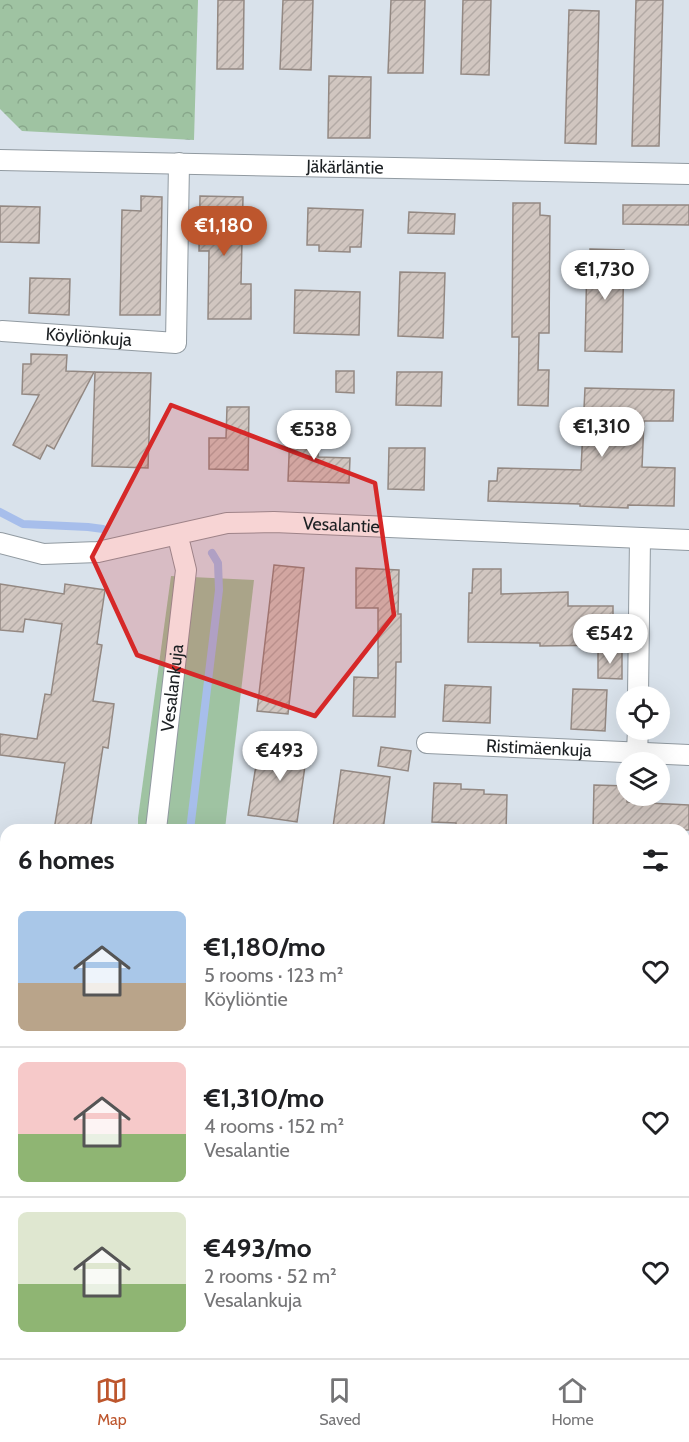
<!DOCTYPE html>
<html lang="en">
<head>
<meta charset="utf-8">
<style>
  body { margin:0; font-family:Cabin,sans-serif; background:#f2f2f2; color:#202124; height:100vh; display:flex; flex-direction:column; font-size:22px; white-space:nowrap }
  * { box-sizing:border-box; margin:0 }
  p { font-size:20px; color:#757577 }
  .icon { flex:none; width:33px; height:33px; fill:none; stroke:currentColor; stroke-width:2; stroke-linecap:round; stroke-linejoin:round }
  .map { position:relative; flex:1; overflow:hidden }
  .side { position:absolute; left:0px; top:824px; width:690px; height:536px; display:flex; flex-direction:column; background:#fff; border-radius:18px 18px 0 0; box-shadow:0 6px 24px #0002 }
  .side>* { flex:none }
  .tools { position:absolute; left:616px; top:686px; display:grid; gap:12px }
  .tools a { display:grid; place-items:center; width:54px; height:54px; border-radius:50%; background:#fff; box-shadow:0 6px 24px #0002; font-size:30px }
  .price { position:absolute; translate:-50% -51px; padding:0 14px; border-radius:21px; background:#fff; color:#222; font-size:20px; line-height:39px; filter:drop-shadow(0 2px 3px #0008) }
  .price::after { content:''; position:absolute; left:50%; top:36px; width:18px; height:14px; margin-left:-9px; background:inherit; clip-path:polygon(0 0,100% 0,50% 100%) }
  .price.on { background:#bd562d; color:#fff }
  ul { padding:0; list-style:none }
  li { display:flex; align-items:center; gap:18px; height:150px; padding:0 18px }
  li+li { border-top:2px solid #e0e0e0 }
  li span { display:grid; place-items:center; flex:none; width:168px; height:120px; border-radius:9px; color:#555 }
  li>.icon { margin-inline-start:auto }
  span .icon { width:72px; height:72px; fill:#fffc; stroke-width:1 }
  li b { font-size:26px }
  h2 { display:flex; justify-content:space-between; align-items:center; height:72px; padding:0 18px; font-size:26px }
  .tab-bar { display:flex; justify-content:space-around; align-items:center; height:84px; border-top:2px solid #e0e0e0; background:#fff; font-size:16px; color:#757577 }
  .tab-bar a { display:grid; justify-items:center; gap:3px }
  .tab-bar .on { color:#bd562d }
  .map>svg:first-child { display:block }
  .forest { fill:url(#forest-crowns) }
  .park { fill:#9fc3a2 }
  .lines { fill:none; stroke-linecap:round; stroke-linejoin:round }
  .stream { stroke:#a7beeb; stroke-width:8 }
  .building { fill:url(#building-hatch); stroke:#938882; stroke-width:1.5 }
  .minor-casing { stroke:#919aa1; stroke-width:22 }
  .minor { stroke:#fff; stroke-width:20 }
  .marked { fill:#d62828; fill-opacity:0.2; stroke:#d62828; stroke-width:4.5; stroke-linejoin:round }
  .labels { text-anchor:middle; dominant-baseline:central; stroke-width:5; stroke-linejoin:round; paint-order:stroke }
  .street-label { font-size:18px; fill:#1c2023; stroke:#fff }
</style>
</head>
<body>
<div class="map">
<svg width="689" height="1358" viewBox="0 0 689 1358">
  <defs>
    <pattern id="forest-crowns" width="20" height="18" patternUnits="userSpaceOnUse" patternTransform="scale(1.5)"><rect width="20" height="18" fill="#9fc3a2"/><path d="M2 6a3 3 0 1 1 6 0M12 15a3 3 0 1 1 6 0" fill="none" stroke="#88a78b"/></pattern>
    <pattern id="building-hatch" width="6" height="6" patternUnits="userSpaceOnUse" patternTransform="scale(1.5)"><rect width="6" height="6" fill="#d1c6c0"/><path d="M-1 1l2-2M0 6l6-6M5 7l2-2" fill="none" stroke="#b3aaa5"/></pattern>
  </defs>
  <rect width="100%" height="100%" fill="#d9e2eb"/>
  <polygon class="forest" points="0,0 198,0 194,140 22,131 0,109"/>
  <g class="park">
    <polygon points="171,576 254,580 225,829 138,829 138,818"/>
    <polygon points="443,1353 601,1353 602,1358 444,1358"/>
  </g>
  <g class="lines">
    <g class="stream">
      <polyline points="0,512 23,524 88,527 103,529"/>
      <polyline points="190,830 219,590 218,563 212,553"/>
      <polyline points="459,1353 461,1358"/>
    </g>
  </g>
  <g class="building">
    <polygon points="218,0 244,0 243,69 217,69"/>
    <polygon points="283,0 313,0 311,70 280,69"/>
    <polygon points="391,0 425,0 423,73 388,73"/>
    <polygon points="463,0 491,0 489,75 461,74"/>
    <polygon points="636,0 663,0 659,146 632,146"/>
    <polygon points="569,10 599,11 596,144 565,143"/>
    <polygon points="329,76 371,77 370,138 328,138"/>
    <polygon points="141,196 162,197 160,315 120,315 122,210 141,211"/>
    <polygon points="200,196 243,197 241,284 251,284 251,319 208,319 209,251 199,251"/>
    <polygon points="513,203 540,203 540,215 550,216 549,333 539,333 538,370 549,370 548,406 518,405 519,337 512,337"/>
    <polygon points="623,205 689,205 689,225 623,224"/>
    <polygon points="0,206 40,207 39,243 0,242"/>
    <polygon points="308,208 363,210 361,247 350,247 350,252 319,251 319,245 307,245"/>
    <polygon points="409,212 455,214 454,234 408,233"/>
    <polygon points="590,249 624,250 622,352 585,351 587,258 590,258"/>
    <polygon points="400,272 445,273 443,338 398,336"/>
    <polygon points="30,278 70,279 69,315 29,313"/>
    <polygon points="295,290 360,292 359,335 294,333"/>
    <polygon points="31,354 67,355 66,371 94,372 54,449 47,445 40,459 13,445 39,395 22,394 23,364 31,364"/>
    <polygon points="336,371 354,371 354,393 336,392"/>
    <polygon points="95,372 151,373 148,468 92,466"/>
    <polygon points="397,372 442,372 441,406 396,405"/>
    <polygon points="585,388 674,390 673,421 644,421 642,467 675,468 674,506 628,505 628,508 580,506 580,504 488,501 489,481 497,481 498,468 581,470"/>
    <polygon points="227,407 249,407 248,470 209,469 209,438 226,438"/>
    <polygon points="290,431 319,433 318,457 350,458 349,483 288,481"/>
    <polygon points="389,448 425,448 424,490 388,489"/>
    <polygon points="274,565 304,568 288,714 257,711"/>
    <polygon points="356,568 399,570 398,614 401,614 401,662 396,662 395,717 353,716 354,677 378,678 378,608 356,608"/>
    <polygon points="473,569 501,569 501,594 568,592 568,606 613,606 613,645 540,646 540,643 468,642 469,593 472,593"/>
    <polygon points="0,584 64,594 65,584 105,590 97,644 102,645 93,701 114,704 108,748 103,747 90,830 54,830 65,763 0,755 0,734 37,739 45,694 51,695 62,624 25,619 23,632 0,630"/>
    <polygon points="598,652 622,652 622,679 598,678"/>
    <polygon points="445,685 491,687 490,723 443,721"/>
    <polygon points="573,689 607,690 605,731 571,729"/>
    <polygon points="282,735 309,738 297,822 248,815 257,759 279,762"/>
    <polygon points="381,747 411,751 408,771 378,766"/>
    <polygon points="341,770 390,777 383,830 353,830 333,827"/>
    <polygon points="434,783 461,784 461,789 484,790 484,794 507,795 506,830 456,828 456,823 432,822"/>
    <polygon points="594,785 627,786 627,802 689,805 689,830 593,830"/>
  </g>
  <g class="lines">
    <defs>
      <g id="minor">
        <path id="s1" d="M 0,160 L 689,174"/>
        <path id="s2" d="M 2,331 L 176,343 L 179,163"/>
        <path id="s3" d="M 0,543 L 43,554 L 98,552 L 227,523 L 274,522 L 689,540"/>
        <polyline points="638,696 640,538"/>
        <path id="s4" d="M 427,743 L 689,755"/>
        <polyline points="637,752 638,729"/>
        <path id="s5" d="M 156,829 L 186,570 L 180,545"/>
        <polyline points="684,1083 689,1084"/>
        <polyline points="0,1110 6,1111"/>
        <polyline points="0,1309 6,1303"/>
        <polyline points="199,1353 201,1358"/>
      </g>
    </defs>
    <use href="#minor" class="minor-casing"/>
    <use href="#minor" class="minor"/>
  </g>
  <path class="marked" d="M 171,405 L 375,483 L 394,615 L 315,716 L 137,655 L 92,557 Z"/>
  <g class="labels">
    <g class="street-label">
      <text stroke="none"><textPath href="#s1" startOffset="345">Jäkärläntie</textPath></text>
      <text stroke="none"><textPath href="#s2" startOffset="87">Köyliönkuja</textPath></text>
      <text stroke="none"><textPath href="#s3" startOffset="346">Vesalantie</textPath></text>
      <text stroke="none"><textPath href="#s5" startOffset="142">Vesalankuja</textPath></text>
      <text stroke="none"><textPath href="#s4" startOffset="112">Ristimäenkuja</textPath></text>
    </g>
  </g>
</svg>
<div class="tools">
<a><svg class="icon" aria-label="locate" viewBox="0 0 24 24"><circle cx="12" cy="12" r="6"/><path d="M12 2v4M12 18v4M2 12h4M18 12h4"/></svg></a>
<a><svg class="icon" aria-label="layers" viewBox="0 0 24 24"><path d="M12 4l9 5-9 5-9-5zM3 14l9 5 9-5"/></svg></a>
</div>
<b class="price on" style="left:224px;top:257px">€1,180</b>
<b class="price" style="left:605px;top:301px">€1,730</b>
<b class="price" style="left:602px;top:458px">€1,310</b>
<b class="price" style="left:314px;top:461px">€538</b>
<b class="price" style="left:610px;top:665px">€542</b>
<b class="price" style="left:280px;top:782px">€493</b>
<section class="side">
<h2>6 homes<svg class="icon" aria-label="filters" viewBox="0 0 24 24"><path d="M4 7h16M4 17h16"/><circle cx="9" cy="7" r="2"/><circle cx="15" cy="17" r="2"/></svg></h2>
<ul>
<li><span style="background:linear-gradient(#a9c7e8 60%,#b9a48a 0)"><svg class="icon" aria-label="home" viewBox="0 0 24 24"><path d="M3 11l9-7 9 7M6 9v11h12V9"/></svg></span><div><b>€1,180/mo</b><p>5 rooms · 123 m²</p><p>Köyliöntie</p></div><svg class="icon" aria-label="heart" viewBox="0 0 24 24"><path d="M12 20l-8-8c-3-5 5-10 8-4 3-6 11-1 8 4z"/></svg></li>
<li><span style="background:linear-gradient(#f6c9c9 60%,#8fb573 0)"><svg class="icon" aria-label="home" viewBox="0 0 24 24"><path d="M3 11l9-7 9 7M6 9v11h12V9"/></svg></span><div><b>€1,310/mo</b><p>4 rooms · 152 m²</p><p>Vesalantie</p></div><svg class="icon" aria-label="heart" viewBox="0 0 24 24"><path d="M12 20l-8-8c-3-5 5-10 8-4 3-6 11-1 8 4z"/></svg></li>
<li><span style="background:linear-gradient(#dfe7d0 60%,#8fb573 0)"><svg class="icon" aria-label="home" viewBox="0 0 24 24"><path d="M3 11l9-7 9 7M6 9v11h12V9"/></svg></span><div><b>€493/mo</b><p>2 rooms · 52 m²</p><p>Vesalankuja</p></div><svg class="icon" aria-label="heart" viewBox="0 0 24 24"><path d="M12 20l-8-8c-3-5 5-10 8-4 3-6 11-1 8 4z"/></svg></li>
</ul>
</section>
</div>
<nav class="tab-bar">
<a class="on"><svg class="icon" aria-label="map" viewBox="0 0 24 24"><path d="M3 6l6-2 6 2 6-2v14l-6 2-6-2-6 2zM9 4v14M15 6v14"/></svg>Map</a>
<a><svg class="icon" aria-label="saved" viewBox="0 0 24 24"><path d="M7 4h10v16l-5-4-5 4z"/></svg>Saved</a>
<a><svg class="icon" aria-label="home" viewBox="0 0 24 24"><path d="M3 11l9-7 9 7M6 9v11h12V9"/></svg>Home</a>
</nav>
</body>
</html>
